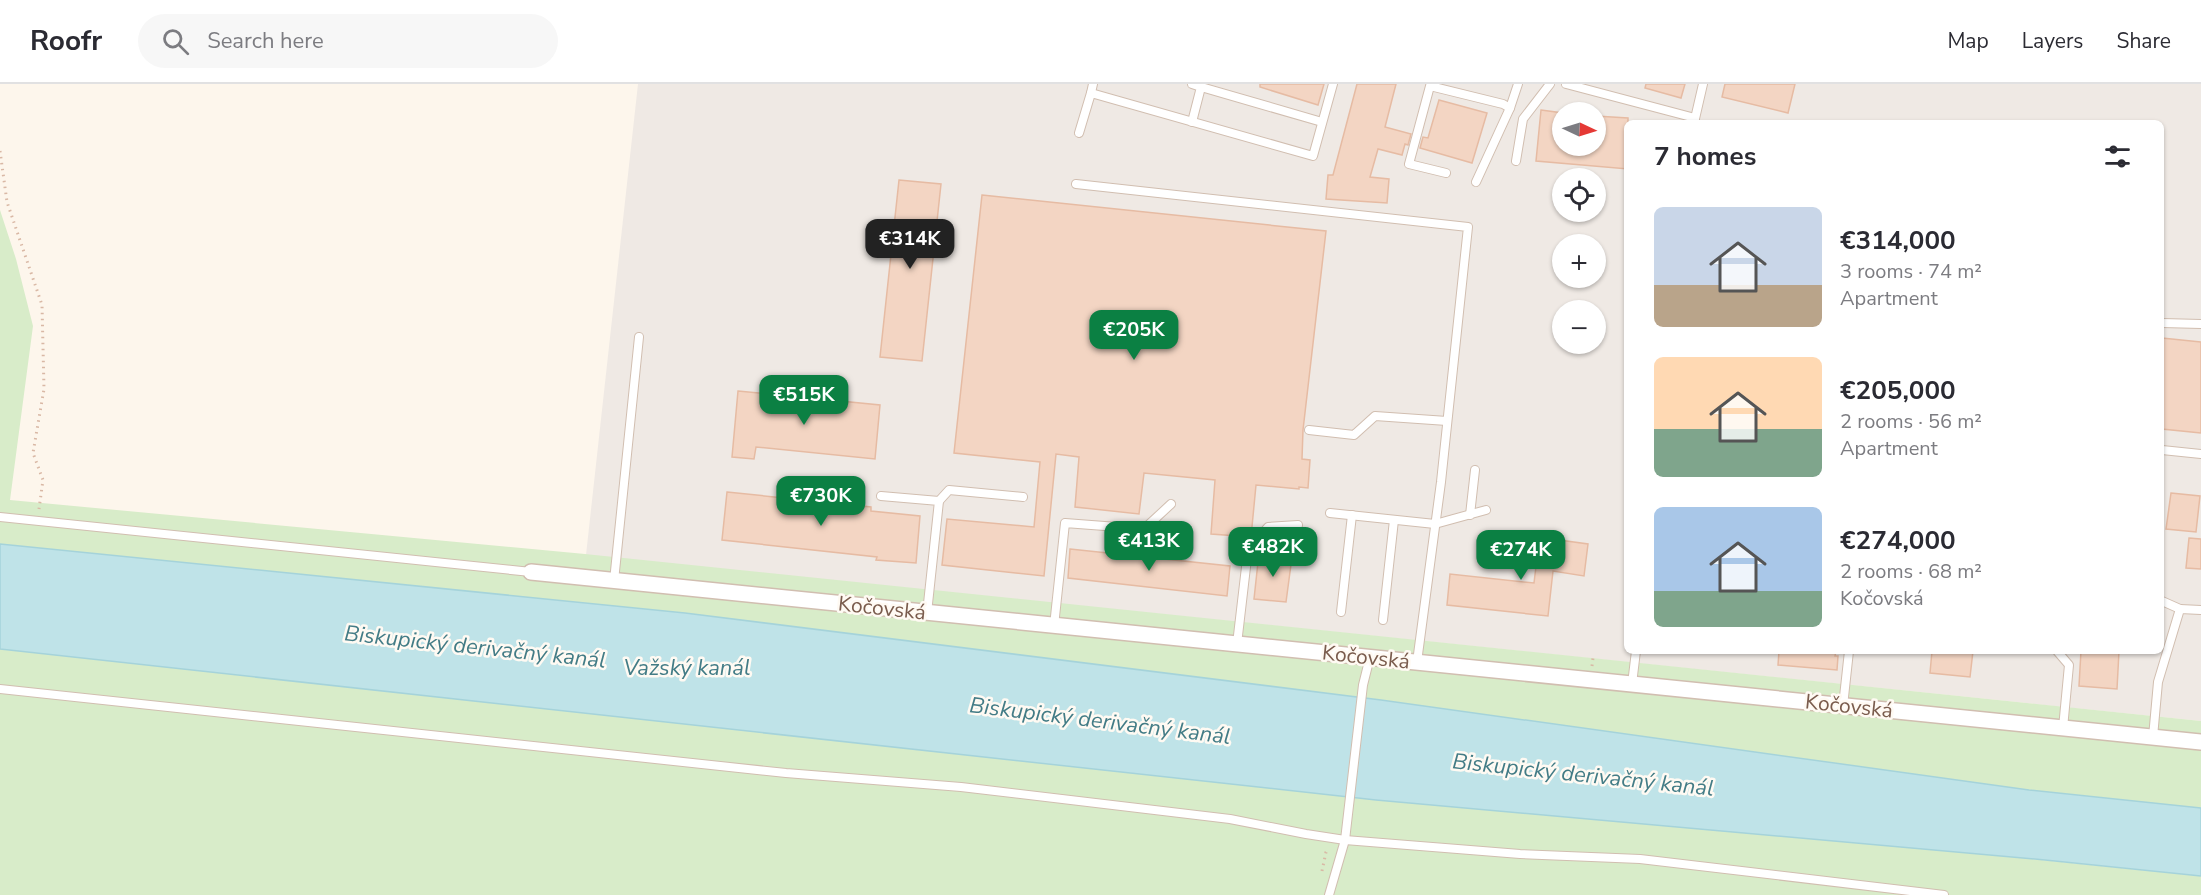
<!DOCTYPE html>
<html lang="en">
<head>
<meta charset="utf-8">
<style>
  body { margin:0; font-family:"Nunito Sans",sans-serif; background:#f7f7f7; color:#2b2b33; height:100vh; display:flex; flex-direction:column; font-size:22px; white-space:nowrap }
  * { box-sizing:border-box; margin:0 }
  p { font-size:20px; color:#7c7c81 }
  .icon { flex:none; width:33px; height:33px; fill:none; stroke:currentColor; stroke-width:2; stroke-linecap:round; stroke-linejoin:round }
  .map { position:relative; flex:1; overflow:hidden }
  .sheet { position:absolute; left:1624px; top:36px; width:540px; height:534px; display:flex; flex-direction:column; background:#fff; border-radius:9px; box-shadow:0 2px 4px #0004 }
  .sheet>* { flex:none }
  .needle { width:39px; rotate:94deg }
  .fabs { position:absolute; left:1552px; top:18px; display:grid; gap:12px }
  .fabs a { display:grid; place-items:center; width:54px; height:54px; border-radius:50%; background:#fff; box-shadow:0 2px 4px #0004; font-size:30px }
  .price { position:absolute; translate:-50% -51px; padding:0 14px; border-radius:12px; background:#0b8043; color:#fff; font-size:20px; line-height:39px; filter:drop-shadow(0 2px 3px #0008) }
  .price::after { content:''; position:absolute; left:50%; top:36px; width:18px; height:14px; margin-left:-9px; background:inherit; clip-path:polygon(0 0,100% 0,50% 100%) }
  .price.selected { background:#222; color:#fff }
  ul { padding:0; list-style:none }
  li { display:flex; align-items:center; gap:18px; height:150px; padding:0 30px }
  li span { display:grid; place-items:center; flex:none; width:168px; height:120px; border-radius:9px; color:#555 }
  li>.icon { margin-inline-start:auto }
  span .icon { width:72px; height:72px; fill:#fffc; stroke-width:1 }
  li b { font-size:26px }
  h2 { display:flex; justify-content:space-between; align-items:center; height:72px; padding:0 30px; font-size:26px }
  header { display:flex; align-items:center; gap:36px; box-sizing:border-box; height:84px; padding:0 30px; background:#fff; border-bottom:2px solid #e1e1e2 }
  header strong { font-size:28px }
  nav { display:flex; gap:33px; margin-inline-start:auto; font-size:21px }
  .search { width:420px; height:54px; background:#f7f7f7; display:flex; align-items:center; gap:15px; box-sizing:border-box; padding:0 21px; border-radius:33px; color:#7c7c81; font-size:22px }
  .map>svg:first-child { display:block }
  .industrial { fill:#efe9e4; fill-rule:evenodd }
  .green { fill:#d8ecc9 }
  .water { fill:#bfe3e8; stroke:#a5d3da; stroke-width:1.5 }
  .building { fill:#f3d5c3; stroke:#e6bba3; stroke-width:1.5 }
  .lines { fill:none; stroke-linecap:round; stroke-linejoin:round }
  .service-casing { stroke:#d1beb0; stroke-width:10 }
  .minor-casing { stroke:#d1beb0; stroke-width:18 }
  .path { stroke:#d9b8a5; stroke-width:3; stroke-dasharray:1.5 4.5; stroke-linecap:butt }
  .service { stroke:#fff; stroke-width:8 }
  .minor { stroke:#fff; stroke-width:15 }
  .labels { text-anchor:middle; dominant-baseline:central; stroke-width:5; stroke-linejoin:round; paint-order:stroke }
  .street-label { font-size:21px; fill:#7a5c4d; stroke:#fffaf3 }
  .water-label { font-size:22px; font-style:italic; fill:#437c86; stroke:#fffaf3 }
</style>
</head>
<body>
<header>
<strong>Roofr</strong>
<div class="search"><svg class="icon" aria-label="search" viewBox="0 0 24 24"><circle cx="10" cy="10" r="6"/><path d="M15 15l6 6"/></svg>Search here</div>
<nav><a>Map</a><a>Layers</a><a>Share</a></nav>
</header>
<div class="map">
<svg width="2201" height="811" viewBox="0 0 2201 811">
  <rect width="100%" height="100%" fill="#fdf6ec"/>
  <path class="industrial" d="M 638,0 L 2201,0 L 2201,637 L 586,471 ZM 1563,28 L 1596,28 L 1596,62 L 1563,62 ZM 1628,39 L 2162,39 L 2162,567 L 1628,567 ZM 1563,94 L 1596,94 L 1596,128 L 1563,128 ZM 1563,160 L 1596,160 L 1596,194 L 1563,194 ZM 1563,226 L 1596,226 L 1596,260 L 1563,260 Z"/>
  <g class="green">
    <polygon points="0,126 16,175 33,242 10,416 585,470 2201,637 2201,724 2029,706 1381,616 685,529 0,460"/>
    <polygon points="0,565 660,636 2201,792 2201,811 0,811"/>
  </g>
  <polygon class="water" points="0,460 685,529 1381,616 2029,706 2201,724 2201,792 2045,776 1376,716 0,565"/>
  <g class="building">
    <polygon points="1260,0 1324,0 1318,21 1260,3"/>
    <polygon points="1357,0 1396,0 1385,43 1411,50 1408,61 1405,60 1402,71 1378,65 1370,93 1389,95 1387,119 1326,115 1328,91 1333,91"/>
    <polygon points="1646,0 1685,0 1681,14 1645,4"/>
    <polygon points="1725,0 1795,0 1788,29 1722,13"/>
    <polygon points="1439,16 1487,29 1472,79 1420,64 1423,53 1428,54"/>
    <polygon points="1541,26 1563,29 1563,62 1596,62 1596,32 1628,34 1628,85 1536,77"/>
    <polygon points="899,96 941,100 922,277 880,273"/>
    <polygon points="982,111 1326,147 1303,346 1302,375 1310,376 1308,404 1299,403 1299,405 1256,401 1251,453 1211,450 1215,396 1144,389 1139,430 1075,423 1079,373 1056,370 1044,492 942,481 947,435 1034,443 1040,378 954,369"/>
    <polygon points="2162,254 2201,258 2201,349 2162,345"/>
    <polygon points="738,307 880,321 875,375 756,363 754,375 732,373"/>
    <polygon points="727,408 871,423 871,427 920,432 916,479 876,476 877,473 722,456"/>
    <polygon points="2171,409 2200,412 2196,448 2166,445"/>
    <polygon points="1530,452 1588,460 1584,492 1553,487 1548,532 1447,521 1450,490 1534,499 1537,474 1527,473"/>
    <polygon points="2189,454 2201,455 2201,485 2186,484"/>
    <polygon points="1070,465 1230,482 1227,512 1068,494"/>
    <polygon points="1259,469 1292,473 1286,518 1254,515"/>
    <polygon points="1779,567 1836,567 1835,572 1838,572 1837,586 1778,581"/>
    <polygon points="1932,567 1973,567 1970,593 1930,589"/>
    <polygon points="2081,567 2119,567 2117,605 2079,602"/>
  </g>
  <g class="lines">
    <defs>
      <g id="service">
        <polyline points="1566,0 1695,34"/>
        <polyline points="1201,3 1322,38"/>
        <polyline points="1091,9 1093,0"/>
        <polyline points="1192,38 1201,3 1192,0"/>
        <polyline points="1694,39 1703,0"/>
        <polyline points="1079,49 1091,9 1313,72 1333,0"/>
        <polyline points="1516,77 1523,35 1550,0"/>
        <polyline points="1446,89 1409,80 1430,2 1503,20 1510,24"/>
        <polyline points="1476,98 1510,24 1518,0"/>
        <polyline points="1076,100 1468,143 1441,398 1417,578"/>
        <polyline points="2162,239 2201,240"/>
        <polyline points="1309,346 1354,351 1375,332 1447,337"/>
        <polyline points="2162,366 2201,370"/>
        <polyline points="881,412 939,417 927,529"/>
        <polyline points="939,417 949,406 1023,413"/>
        <polyline points="1330,429 1435,440 1486,426"/>
        <polyline points="1470,431 1475,386"/>
        <polyline points="0,433 531,488"/>
        <polyline points="614,497 639,253"/>
        <polyline points="2162,517 2180,525"/>
        <polyline points="1341,528 1352,431"/>
        <polyline points="1383,536 1394,436"/>
        <polyline points="1054,542 1065,439 1144,445 1171,420"/>
        <polyline points="1237,560 1248,466 1268,443 1298,441"/>
        <polyline points="2057,567 2069,581 2063,644"/>
        <polyline points="1632,600 1636,567"/>
        <polyline points="0,605 786,689 961,703 1230,735 1306,750 1345,756 1520,770 1640,775 1944,811"/>
        <polyline points="1843,622 1849,567"/>
        <polyline points="2153,653 2158,598 2180,525 2201,526"/>
        <polyline points="1329,811 1345,756 1363,601 1370,573"/>
      </g>
      <polyline id="minor" points="531,488 2201,658"/>
    </defs>
    <use href="#service" class="service-casing"/>
    <use href="#minor" class="minor-casing"/>
    <g class="path">
      <polyline points="0,67 7,118 42,221 44,305 33,369 43,396 39,425"/>
      <polyline points="1592,582 1593,574"/>
      <polyline points="1322,787 1326,768 1329,765"/>
    </g>
    <use href="#service" class="service"/>
    <use href="#minor" class="minor"/>
  </g>
  <g class="labels">
    <g class="street-label">
      <text transform="translate(882 524) rotate(6)">Kočovská</text>
      <text transform="translate(1366 573) rotate(6)">Kočovská</text>
      <text transform="translate(1849 622) rotate(6)">Kočovská</text>
    </g>
    <g class="water-label">
      <text transform="translate(475 563) rotate(6)">Biskupický derivačný kanál</text>
      <text x="687" y="584">Važský kanál</text>
      <text transform="translate(1100 637) rotate(7)">Biskupický derivačný kanál</text>
      <text transform="translate(1583 691) rotate(6)">Biskupický derivačný kanál</text>
    </g>
  </g>
</svg>
<div class="fabs">
<a><svg class="needle" viewBox="-14 -14 28 28"><path d="M0-13l5 13h-10z" fill="#e53935"/><path d="M0 13l5-13h-10z" fill="#7c7c81"/></svg></a>
<a><svg class="icon" aria-label="locate" viewBox="0 0 24 24"><circle cx="12" cy="12" r="6"/><path d="M12 2v4M12 18v4M2 12h4M18 12h4"/></svg></a>
<a>+</a>
<a>−</a>
</div>
<b class="price selected" style="left:910px;top:186px">€314K</b>
<b class="price" style="left:1134px;top:277px">€205K</b>
<b class="price" style="left:804px;top:342px">€515K</b>
<b class="price" style="left:821px;top:443px">€730K</b>
<b class="price" style="left:1149px;top:488px">€413K</b>
<b class="price" style="left:1273px;top:494px">€482K</b>
<b class="price" style="left:1521px;top:497px">€274K</b>
<section class="sheet">
<h2>7 homes<svg class="icon" aria-label="filters" viewBox="0 0 24 24"><path d="M4 7h16M4 17h16"/><circle cx="9" cy="7" r="2"/><circle cx="15" cy="17" r="2"/></svg></h2>
<ul>
<li><span style="background:linear-gradient(#c9d6e8 65%,#b9a48a 0)"><svg class="icon" aria-label="home" viewBox="0 0 24 24"><path d="M3 11l9-7 9 7M6 9v11h12V9"/></svg></span><div><b>€314,000</b><p>3 rooms · 74 m²</p><p>Apartment</p></div></li>
<li><span style="background:linear-gradient(#ffd9b3 60%,#7fa58c 0)"><svg class="icon" aria-label="home" viewBox="0 0 24 24"><path d="M3 11l9-7 9 7M6 9v11h12V9"/></svg></span><div><b>€205,000</b><p>2 rooms · 56 m²</p><p>Apartment</p></div></li>
<li><span style="background:linear-gradient(#a9c7e8 70%,#7fa58c 0)"><svg class="icon" aria-label="home" viewBox="0 0 24 24"><path d="M3 11l9-7 9 7M6 9v11h12V9"/></svg></span><div><b>€274,000</b><p>2 rooms · 68 m²</p><p>Kočovská</p></div></li>
</ul>
</section>
</div>
</body>
</html>
